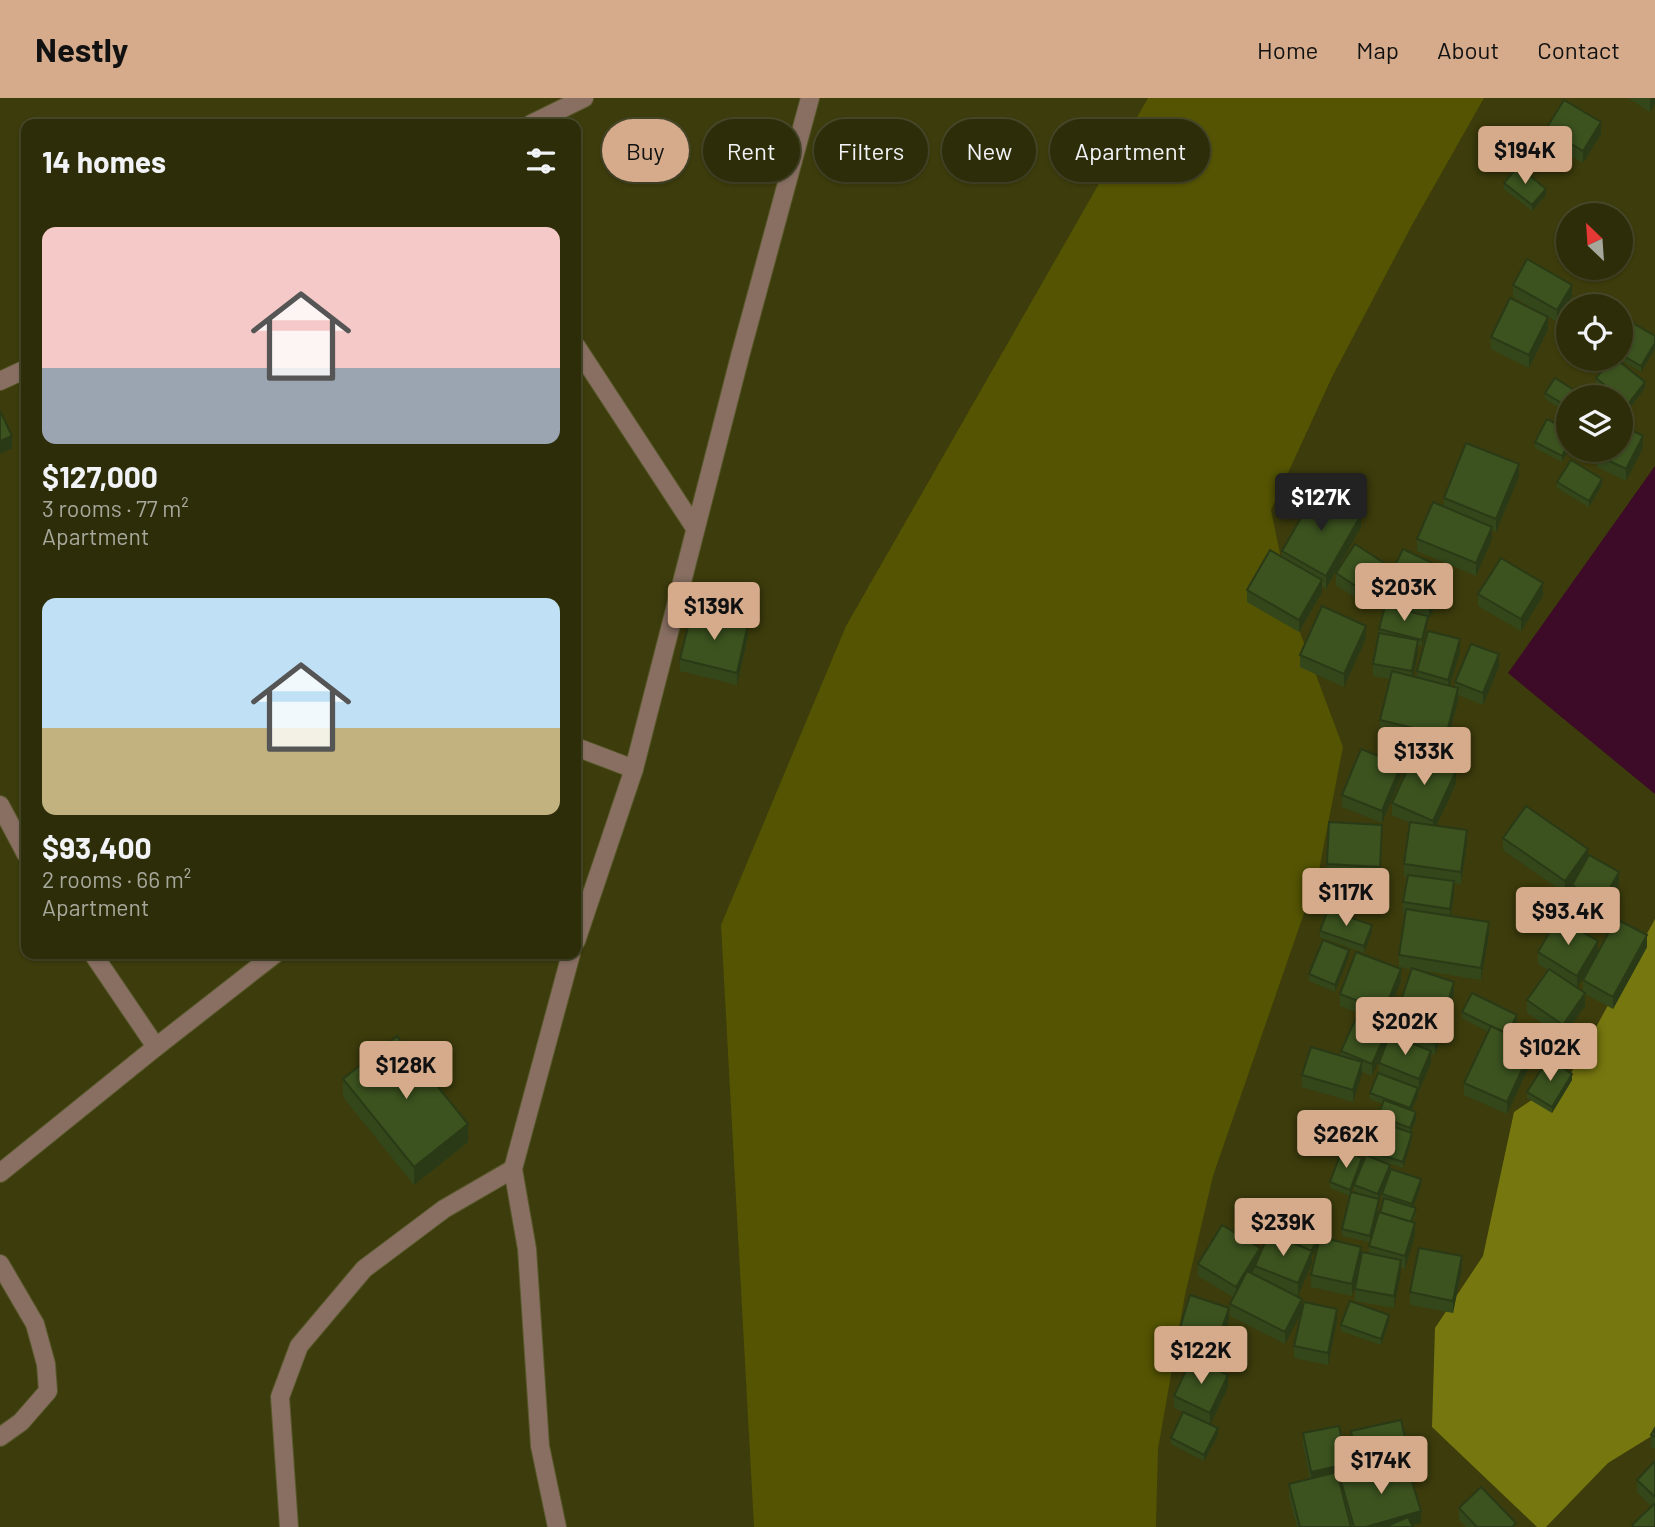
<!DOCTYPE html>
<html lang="en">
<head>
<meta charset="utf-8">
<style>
  body { margin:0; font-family:Barlow,sans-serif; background:#393917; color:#f1f3f6; height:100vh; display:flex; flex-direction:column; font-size:26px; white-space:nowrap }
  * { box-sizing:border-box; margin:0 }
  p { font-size:23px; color:#a7a89c }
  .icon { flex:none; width:38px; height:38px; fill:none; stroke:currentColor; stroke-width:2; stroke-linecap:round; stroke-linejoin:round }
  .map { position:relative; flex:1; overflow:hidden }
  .panel { position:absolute; left:21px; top:21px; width:560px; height:840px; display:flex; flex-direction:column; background:#2d2d09; border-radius:14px; box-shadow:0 2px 5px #0004,0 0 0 2px #48492a }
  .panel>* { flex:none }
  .top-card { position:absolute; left:602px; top:21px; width:665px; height:63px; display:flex; gap:14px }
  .needle { width:46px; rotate:335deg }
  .buttons { position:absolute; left:1556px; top:105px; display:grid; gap:14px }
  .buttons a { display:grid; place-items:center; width:77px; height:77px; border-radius:50%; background:#2d2d09; box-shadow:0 2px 5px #0004,0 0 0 2px #48492a; font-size:35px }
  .price { position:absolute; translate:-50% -60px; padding:0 16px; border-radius:7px; background:#d6ab8b; color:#111; font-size:23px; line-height:46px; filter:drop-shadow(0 2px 4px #0008) }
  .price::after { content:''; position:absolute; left:50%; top:42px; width:21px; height:16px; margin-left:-10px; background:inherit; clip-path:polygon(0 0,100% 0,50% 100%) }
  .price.active { background:#222; color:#fff }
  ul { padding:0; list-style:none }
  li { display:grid; align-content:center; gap:14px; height:371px; padding:0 21px }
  li span { display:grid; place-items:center; height:217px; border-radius:14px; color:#555 }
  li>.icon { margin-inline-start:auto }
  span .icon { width:126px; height:126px; fill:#fffc; stroke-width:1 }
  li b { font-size:30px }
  h2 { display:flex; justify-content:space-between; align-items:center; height:84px; padding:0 21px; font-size:30px }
  .tag { padding:0 24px; border-radius:32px; background:#2d2d09; box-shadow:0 2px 5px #0004,0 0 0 2px #48492a; font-size:24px; line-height:63px }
  .tag.active { background:#d6ab8b; color:#111 }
  header { display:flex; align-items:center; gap:42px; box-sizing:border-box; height:98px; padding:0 35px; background:#d6ab8b; color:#111 }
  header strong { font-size:33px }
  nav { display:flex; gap:38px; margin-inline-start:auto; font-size:24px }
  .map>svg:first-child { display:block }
  .green { fill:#545403 }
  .forest { fill:#777710 }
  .water { fill:#3d0a28 }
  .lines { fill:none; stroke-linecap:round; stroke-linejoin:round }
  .street-casing { stroke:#58582b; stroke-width:20 }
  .street { stroke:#886f62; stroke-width:18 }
  .wall { fill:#34471b; fill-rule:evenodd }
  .shaded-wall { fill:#2a3a16 }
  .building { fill:#3c531f; stroke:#2a3a16; stroke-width:2 }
</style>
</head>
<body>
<header>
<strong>Nestly</strong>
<nav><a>Home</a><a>Map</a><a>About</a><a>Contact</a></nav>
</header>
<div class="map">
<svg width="1655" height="1429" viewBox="0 0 1655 1429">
  <rect width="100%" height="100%" fill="#3c3c0c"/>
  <polygon class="green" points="1148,0 1484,0 1412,127 1332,279 1271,412 1292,513 1343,649 1319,772 1213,1078 1185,1197 1158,1351 1156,1429 754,1429 721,827 846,528"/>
  <polygon class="forest" points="1655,821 1655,1336 1608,1365 1546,1429 1537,1429 1432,1329 1435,1230 1483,1158 1514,1014 1571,975"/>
  <polygon class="water" points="1655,368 1655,696 1508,575"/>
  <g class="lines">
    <defs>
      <g id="street">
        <polyline points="531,26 584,0"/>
        <polyline points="576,248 695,430"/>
        <polyline points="0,283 26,271"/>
        <polyline points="576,649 634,671"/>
        <polyline points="0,707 26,756"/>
        <polyline points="576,843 634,671 740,258 810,0"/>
        <polyline points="93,856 156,949"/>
        <polyline points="0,1075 156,949 275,856"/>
        <polyline points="0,1166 35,1226 46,1266 48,1293 21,1324 0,1339"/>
        <polyline points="289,1429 280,1299 299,1248 364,1171 444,1111 513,1071"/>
        <polyline points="557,1429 540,1348 527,1151 513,1071 571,856"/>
      </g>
    </defs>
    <use href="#street" class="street-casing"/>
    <use href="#street" class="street"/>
  </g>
  <g class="wall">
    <polygon points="1628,0 1655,0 1650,14"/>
    <polygon points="1546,31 1601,36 1583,65 1546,44"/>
    <polygon points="1504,85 1546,97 1532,113 1504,91"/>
    <polygon points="1513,187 1572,199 1557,224 1513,199"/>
    <polygon points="1548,232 1529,270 1491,251 1491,239"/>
    <polygon points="1655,238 1641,274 1619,261 1620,261 1620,239"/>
    <polygon points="1596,280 1645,290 1628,312 1620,306 1620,299 1612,299 1596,286"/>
    <polygon points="1545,295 1568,299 1568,315 1545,301"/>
    <polygon points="1535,344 1568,352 1569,352 1562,364 1535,350"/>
    <polygon points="1643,350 1626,383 1597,369 1597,357"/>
    <polygon points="1576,352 1596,352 1592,360"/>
    <polygon points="1519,378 1496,434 1492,432 1492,441 1476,478 1417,453 1417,441 1444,408 1444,400"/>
    <polygon points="1557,384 1602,387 1589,409 1557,390"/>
    <polygon points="1361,429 1326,491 1322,488 1322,494 1299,534 1247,504 1247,492 1282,459 1282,453"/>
    <polygon points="1336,475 1387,479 1368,508 1336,487"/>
    <polygon points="1447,484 1428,521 1422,548 1418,547 1418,554 1413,578 1417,579 1417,573 1460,554 1450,588 1455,589 1455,584 1499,569 1483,607 1458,597 1458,602 1446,650 1380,634 1380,622 1390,581 1373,578 1373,566 1379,531 1418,516 1385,500 1385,488"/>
    <polygon points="1478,496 1543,498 1521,533 1478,508"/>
    <polygon points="748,538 737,587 680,573 680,561"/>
    <polygon points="1366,540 1344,589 1300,569 1300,557"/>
    <polygon points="1401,679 1382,725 1342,709 1342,697"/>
    <path d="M 1456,686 L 1436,728 L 1467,744 L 1461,786 L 1454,785 L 1454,796 L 1451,818 L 1489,836 L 1481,882 L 1418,872 L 1454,896 L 1435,957 L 1431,956 L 1431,965 L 1419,993 L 1418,993 L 1418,997 L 1411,1013 L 1416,1021 L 1411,1034 L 1412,1041 L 1403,1070 L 1379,1062 L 1390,1073 L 1379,1102 L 1379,1107 L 1370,1144 L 1342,1138 L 1342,1131 L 1350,1098 L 1330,1090 L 1330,1084 L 1362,1066 L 1370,1059 L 1370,1053 L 1379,1024 L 1378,1024 L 1378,1018 L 1383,1006 L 1370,1001 L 1370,995 L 1379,975 L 1379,965 L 1391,937 L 1391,932 L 1411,871 L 1399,869 L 1399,857 L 1405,817 L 1403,816 L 1403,804 L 1407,779 L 1404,778 L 1404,766 L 1410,725 L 1392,717 L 1392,705 ZM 1361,1068 L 1354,1087 L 1354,1093 L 1366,1098 L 1351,1094 Z"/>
    <polygon points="1382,740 1380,781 1327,778 1327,766"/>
    <path d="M 1503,740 L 1588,758 L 1619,786 L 1602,816 L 1594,811 L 1594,816 L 1583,834 L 1598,855 L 1647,849 L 1613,911 L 1585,896 L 1585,908 L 1563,939 L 1527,915 L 1527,902 L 1548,872 L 1538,866 L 1538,854 L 1558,820 L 1549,815 L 1549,809 L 1559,791 L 1503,752 ZM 1572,786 L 1572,797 L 1566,794 ZM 1597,856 L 1583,882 L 1583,894 L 1577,890 Z"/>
    <polygon points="1320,833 1372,833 1364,855 1320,839"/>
    <polygon points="1349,858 1335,894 1309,883 1309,876"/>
    <polygon points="1401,883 1384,925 1340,908 1340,896"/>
    <polygon points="1462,914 1517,924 1510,937 1533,960 1507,1016 1464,997 1464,985 1488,934 1462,920"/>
    <polygon points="1388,931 1372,978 1362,974 1353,1004 1302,989 1302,977 1341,958 1341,953"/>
    <polygon points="343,981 468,1044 414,1087 343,999"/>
    <polygon points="1572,982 1552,1015 1527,1000 1527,994"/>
    <polygon points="1421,1088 1413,1109 1416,1116 1413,1124 1415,1137 1405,1171 1401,1169 1394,1210 1355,1203 1355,1191 1360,1161 1352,1198 1311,1189 1311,1177 1318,1147 1312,1158 1312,1165 1298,1198 1284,1192 1302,1201 1285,1246 1230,1218 1230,1206 1233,1199 1198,1178 1198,1166 1260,1157 1279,1139 1279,1134 1325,1136 1323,1140 1361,1161 1369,1155 1369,1148 1383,1102 1382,1102 1382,1096"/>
    <polygon points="1462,1170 1453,1215 1410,1207 1410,1194"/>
    <polygon points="1229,1222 1217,1257 1179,1245 1179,1233"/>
    <polygon points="1337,1223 1328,1267 1294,1260 1294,1248"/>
    <polygon points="1389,1223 1381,1247 1341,1233 1341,1227"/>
    <polygon points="1228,1289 1210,1327 1218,1337 1204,1363 1171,1346 1171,1340 1183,1314 1174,1310 1174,1298"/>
    <polygon points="1655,1330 1655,1351 1651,1349 1651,1337"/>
    <polygon points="1351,1333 1410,1373 1421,1425 1412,1427 1413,1429 1297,1429 1289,1398 1289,1386 1310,1381 1303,1347 1303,1335 1347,1379 1339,1380 1341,1389 1341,1383 1358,1378 1351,1345"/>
    <polygon points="1655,1363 1655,1429 1632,1429 1632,1427 1651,1408 1637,1394 1637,1382"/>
    <polygon points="1459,1410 1516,1429 1466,1429 1459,1422"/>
  </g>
  <g class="shaded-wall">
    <polygon points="1651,0 1655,0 1655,6 1650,14 1650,2"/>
    <polygon points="1601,24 1601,36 1583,65 1583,53"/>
    <polygon points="1546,91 1546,97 1532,113 1532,107"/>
    <polygon points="1572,187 1572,199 1557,224 1557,212"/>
    <polygon points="1548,219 1548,232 1529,270 1529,257"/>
    <polygon points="1655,245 1655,251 1641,274 1641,268"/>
    <polygon points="1645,284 1645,290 1628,312 1628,306"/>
    <polygon points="12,338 12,350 0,356 0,343"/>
    <polygon points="1643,338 1643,350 1626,383 1626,371"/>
    <polygon points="1568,347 1569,352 1562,364 1562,358"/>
    <polygon points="1593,352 1596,352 1592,360 1592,354"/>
    <polygon points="1519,366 1519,378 1496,434 1496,421"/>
    <polygon points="1602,381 1602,387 1589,409 1589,403"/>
    <polygon points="1361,417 1361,429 1326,491 1326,478"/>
    <polygon points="1492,429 1492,441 1476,478 1476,465"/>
    <polygon points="1387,467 1387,479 1368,508 1368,496"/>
    <polygon points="1447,472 1447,484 1429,521 1429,509"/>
    <polygon points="1322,482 1322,494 1299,534 1299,522"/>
    <polygon points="1543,485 1543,498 1521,533 1521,521"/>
    <polygon points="1428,518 1428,524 1422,548 1422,542"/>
    <polygon points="748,526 748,538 737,587 737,575"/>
    <polygon points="1366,528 1366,540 1344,589 1344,576"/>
    <polygon points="1460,541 1460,554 1448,594 1448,582"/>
    <polygon points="1418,542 1418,554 1412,585 1412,573"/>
    <polygon points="1499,556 1499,569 1483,607 1483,595"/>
    <polygon points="1458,590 1458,602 1446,650 1446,638"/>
    <polygon points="1401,667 1401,679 1382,725 1382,713"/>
    <polygon points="1456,673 1456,686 1433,735 1433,723"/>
    <polygon points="1467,732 1467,744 1461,786 1461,774"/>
    <polygon points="1588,751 1588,763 1565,795 1565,783"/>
    <polygon points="1619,774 1619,786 1602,816 1602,804"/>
    <polygon points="1454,783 1454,796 1450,824 1450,811"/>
    <polygon points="1594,810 1594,816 1583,835 1583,829"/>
    <polygon points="1489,824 1489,836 1481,882 1481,870"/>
    <polygon points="1372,827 1372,833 1364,855 1364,848"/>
    <polygon points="1647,837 1647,849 1613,911 1613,899"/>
    <polygon points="1598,843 1598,855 1577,890 1577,878"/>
    <polygon points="1349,852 1349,858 1335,894 1335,887"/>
    <polygon points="1401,871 1401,883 1384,925 1384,913"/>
    <polygon points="1454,884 1454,896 1435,957 1435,945"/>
    <polygon points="1585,895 1585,908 1563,939 1563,927"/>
    <polygon points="1517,917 1517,924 1507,943 1507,937"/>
    <polygon points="1388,931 1388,943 1372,978 1372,966"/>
    <polygon points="1533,948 1533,960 1507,1016 1507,1004"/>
    <polygon points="1431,953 1431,965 1419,993 1419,981"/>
    <polygon points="1362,964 1362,976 1353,1004 1353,992"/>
    <polygon points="1572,976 1572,982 1552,1015 1552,1009"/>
    <polygon points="1418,990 1418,997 1410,1016 1410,1010"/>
    <polygon points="1416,1014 1416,1021 1410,1036 1410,1030"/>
    <polygon points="468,1026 468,1044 414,1087 414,1069"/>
    <polygon points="1412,1035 1412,1041 1403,1070 1403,1064"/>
    <polygon points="1362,1060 1362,1066 1350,1098 1350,1092"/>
    <polygon points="1390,1067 1390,1073 1379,1102 1379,1107 1370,1144 1370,1138 1378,1103 1378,1096"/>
    <polygon points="1421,1081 1421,1088 1412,1112 1412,1106"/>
    <polygon points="1415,1125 1415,1137 1405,1171 1405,1158"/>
    <polygon points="1325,1130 1325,1136 1312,1158 1312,1165 1298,1198 1298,1185 1310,1154"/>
    <polygon points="1361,1149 1361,1161 1352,1198 1352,1186"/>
    <polygon points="1260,1150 1260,1162 1255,1168 1255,1170 1236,1201 1236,1189"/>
    <polygon points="1462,1158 1462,1170 1453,1215 1453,1203"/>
    <polygon points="1401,1162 1401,1174 1394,1210 1394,1198"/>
    <polygon points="1302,1201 1302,1213 1285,1246 1285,1234"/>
    <polygon points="1229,1210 1229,1222 1217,1257 1217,1245"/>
    <polygon points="1337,1211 1337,1223 1328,1267 1328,1255"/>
    <polygon points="1389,1217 1389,1223 1381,1247 1381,1241"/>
    <polygon points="1228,1277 1228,1289 1210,1327 1210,1315"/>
    <polygon points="1218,1330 1218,1337 1204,1363 1204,1357"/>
    <polygon points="1410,1361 1410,1373 1359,1384 1359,1372"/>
    <polygon points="1347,1366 1347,1379 1311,1386 1311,1374"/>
    <polygon points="1421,1413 1421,1425 1406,1429 1366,1429"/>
  </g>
  <g class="building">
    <polygon points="1564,2 1601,24 1583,53 1546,31"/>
    <polygon points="1518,68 1546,91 1532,107 1504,85"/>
    <polygon points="1527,161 1572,187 1557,212 1513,187"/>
    <polygon points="1510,200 1548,219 1529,257 1491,239"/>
    <polygon points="1629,223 1655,238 1655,245 1641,268 1620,256 1620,239"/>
    <polygon points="1612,261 1616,261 1645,284 1628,306 1596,280"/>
    <polygon points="1555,280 1585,299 1568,299 1568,309 1545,295"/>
    <polygon points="0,313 12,338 0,343"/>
    <polygon points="1547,321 1568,332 1568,347 1562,358 1535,344"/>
    <polygon points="1620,326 1643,338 1626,371 1597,357 1600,352 1620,352"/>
    <polygon points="1466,345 1519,366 1496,421 1444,400"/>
    <polygon points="1571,362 1602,381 1589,403 1557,384"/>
    <polygon points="1317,392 1361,417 1326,478 1282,453"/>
    <polygon points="1433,404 1492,429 1476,465 1417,441"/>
    <polygon points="1355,446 1387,467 1368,496 1336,475"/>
    <polygon points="1403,451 1447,472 1429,509 1385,488"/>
    <polygon points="1270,452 1322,482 1299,522 1247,492"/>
    <polygon points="1501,460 1543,485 1521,521 1478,496"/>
    <polygon points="1322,508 1366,528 1344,576 1300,557"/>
    <polygon points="1385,508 1428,518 1422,542 1379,531"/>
    <polygon points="692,512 748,526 737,575 680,561"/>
    <polygon points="1428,533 1460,541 1448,582 1417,573"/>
    <polygon points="1379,535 1418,542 1412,573 1373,566"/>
    <polygon points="1471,546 1499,556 1483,595 1455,584"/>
    <polygon points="1392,573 1458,590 1446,638 1380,622"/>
    <polygon points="1361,651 1401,667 1382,713 1342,697"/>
    <polygon points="1415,655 1456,673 1433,723 1392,705"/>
    <polygon points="1526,708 1588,751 1565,783 1503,740"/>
    <polygon points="1329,724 1382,727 1380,769 1327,766"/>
    <polygon points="1410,724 1467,732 1461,774 1404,766"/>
    <polygon points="1589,757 1619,774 1602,804 1572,787"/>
    <polygon points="1408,777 1454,783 1450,811 1403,804"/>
    <polygon points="1560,790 1594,810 1583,829 1549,809"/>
    <polygon points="1406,811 1489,824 1481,870 1399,857"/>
    <polygon points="1328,812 1372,827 1364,848 1320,833"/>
    <polygon points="1558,820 1598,843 1577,878 1538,854"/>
    <polygon points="1616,821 1647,837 1613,899 1583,882"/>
    <polygon points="1323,842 1349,852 1335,887 1309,876"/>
    <polygon points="1356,854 1401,871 1384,913 1340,896"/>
    <polygon points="1412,870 1454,884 1435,945 1391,932"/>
    <polygon points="1549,871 1585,895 1563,927 1527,902"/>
    <polygon points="1472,895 1517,917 1507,936 1462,914"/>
    <polygon points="1357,918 1388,931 1372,966 1341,953"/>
    <polygon points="1491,928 1533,948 1507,1004 1464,985"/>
    <polygon points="1390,936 1431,953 1419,981 1379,965"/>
    <polygon points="397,938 468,1026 414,1069 343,981"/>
    <polygon points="1311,949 1362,964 1353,992 1302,977"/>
    <polygon points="1548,961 1572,976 1552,1009 1527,994"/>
    <polygon points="1378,975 1418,990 1410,1010 1370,995"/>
    <polygon points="1384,1002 1416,1014 1410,1030 1378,1018"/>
    <polygon points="1380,1024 1412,1035 1403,1064 1370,1053"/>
    <polygon points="1342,1052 1362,1060 1350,1092 1330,1084"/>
    <polygon points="1366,1057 1390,1067 1378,1096 1354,1087"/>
    <polygon points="1391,1071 1421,1081 1412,1106 1382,1096"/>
    <polygon points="1351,1094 1379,1101 1370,1138 1342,1131"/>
    <polygon points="1384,1100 1416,1110 1411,1124 1380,1115"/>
    <polygon points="1294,1111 1325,1130 1311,1153 1304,1150 1279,1134"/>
    <polygon points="1379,1114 1415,1125 1405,1158 1369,1148"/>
    <polygon points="1222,1127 1260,1150 1236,1189 1198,1166"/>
    <polygon points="1269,1135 1312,1153 1298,1185 1255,1168"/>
    <polygon points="1320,1139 1361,1149 1352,1186 1311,1177"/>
    <polygon points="1419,1150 1462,1158 1453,1203 1410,1194"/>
    <polygon points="1362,1154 1401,1162 1394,1198 1355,1191"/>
    <polygon points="1247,1173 1302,1201 1285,1234 1230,1206"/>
    <polygon points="1190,1197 1229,1210 1217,1245 1179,1233"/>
    <polygon points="1350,1203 1389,1217 1381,1241 1341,1227"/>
    <polygon points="1304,1204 1337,1211 1328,1255 1294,1248"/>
    <polygon points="1192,1260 1228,1277 1210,1315 1174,1298"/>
    <polygon points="1183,1314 1218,1330 1204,1357 1171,1340"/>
    <polygon points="1401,1322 1410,1361 1359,1372 1351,1333"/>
    <polygon points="1339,1328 1347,1366 1311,1374 1303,1335"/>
    <polygon points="1655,1330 1655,1339 1651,1337"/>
    <polygon points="1655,1363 1655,1399 1637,1382"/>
    <polygon points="1406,1364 1421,1413 1366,1429 1354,1429 1341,1383"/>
    <polygon points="1337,1374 1351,1429 1300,1429 1289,1386"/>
    <polygon points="1481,1389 1516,1425 1512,1429 1477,1429 1459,1410"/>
    <polygon points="1654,1406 1655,1408 1655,1429 1634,1429 1632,1427"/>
    <polygon points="1408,1419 1413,1429 1385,1429"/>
  </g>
</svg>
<div class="buttons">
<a><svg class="needle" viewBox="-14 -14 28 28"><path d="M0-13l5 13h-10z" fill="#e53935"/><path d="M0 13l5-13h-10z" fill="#a7a89c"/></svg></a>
<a><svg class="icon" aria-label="locate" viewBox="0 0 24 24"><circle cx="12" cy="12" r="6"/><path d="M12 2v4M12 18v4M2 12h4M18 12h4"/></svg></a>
<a><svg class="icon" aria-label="layers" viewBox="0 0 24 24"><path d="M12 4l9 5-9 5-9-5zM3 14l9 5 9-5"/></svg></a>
</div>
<b class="price" style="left:1525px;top:88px">$194K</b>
<b class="price active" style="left:1321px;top:435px">$127K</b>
<b class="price" style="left:1404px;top:525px">$203K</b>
<b class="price" style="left:714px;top:544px">$139K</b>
<b class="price" style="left:1424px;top:689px">$133K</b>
<b class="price" style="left:1346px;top:830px">$117K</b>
<b class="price" style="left:1568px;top:849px">$93.4K</b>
<b class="price" style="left:1405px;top:959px">$202K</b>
<b class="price" style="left:1550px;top:985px">$102K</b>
<b class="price" style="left:406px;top:1003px">$128K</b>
<b class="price" style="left:1346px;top:1072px">$262K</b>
<b class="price" style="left:1283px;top:1160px">$239K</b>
<b class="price" style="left:1201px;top:1288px">$122K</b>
<b class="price" style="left:1381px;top:1398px">$174K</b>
<div class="top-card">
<a class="tag active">Buy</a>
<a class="tag">Rent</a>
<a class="tag">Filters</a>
<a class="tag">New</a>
<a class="tag">Apartment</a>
</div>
<section class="panel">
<h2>14 homes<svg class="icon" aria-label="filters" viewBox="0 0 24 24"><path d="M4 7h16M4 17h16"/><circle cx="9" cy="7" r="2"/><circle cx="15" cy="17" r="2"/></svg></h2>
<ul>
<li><span style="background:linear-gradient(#f6c9c9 65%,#9aa5b1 0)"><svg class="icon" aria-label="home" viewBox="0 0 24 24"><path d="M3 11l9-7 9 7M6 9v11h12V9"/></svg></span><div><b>$127,000</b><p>3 rooms · 77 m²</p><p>Apartment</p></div></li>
<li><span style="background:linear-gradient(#bfe0f5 60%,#c2b280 0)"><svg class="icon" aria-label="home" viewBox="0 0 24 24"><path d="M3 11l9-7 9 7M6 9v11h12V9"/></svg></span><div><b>$93,400</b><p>2 rooms · 66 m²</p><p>Apartment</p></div></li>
</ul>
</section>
</div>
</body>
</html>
